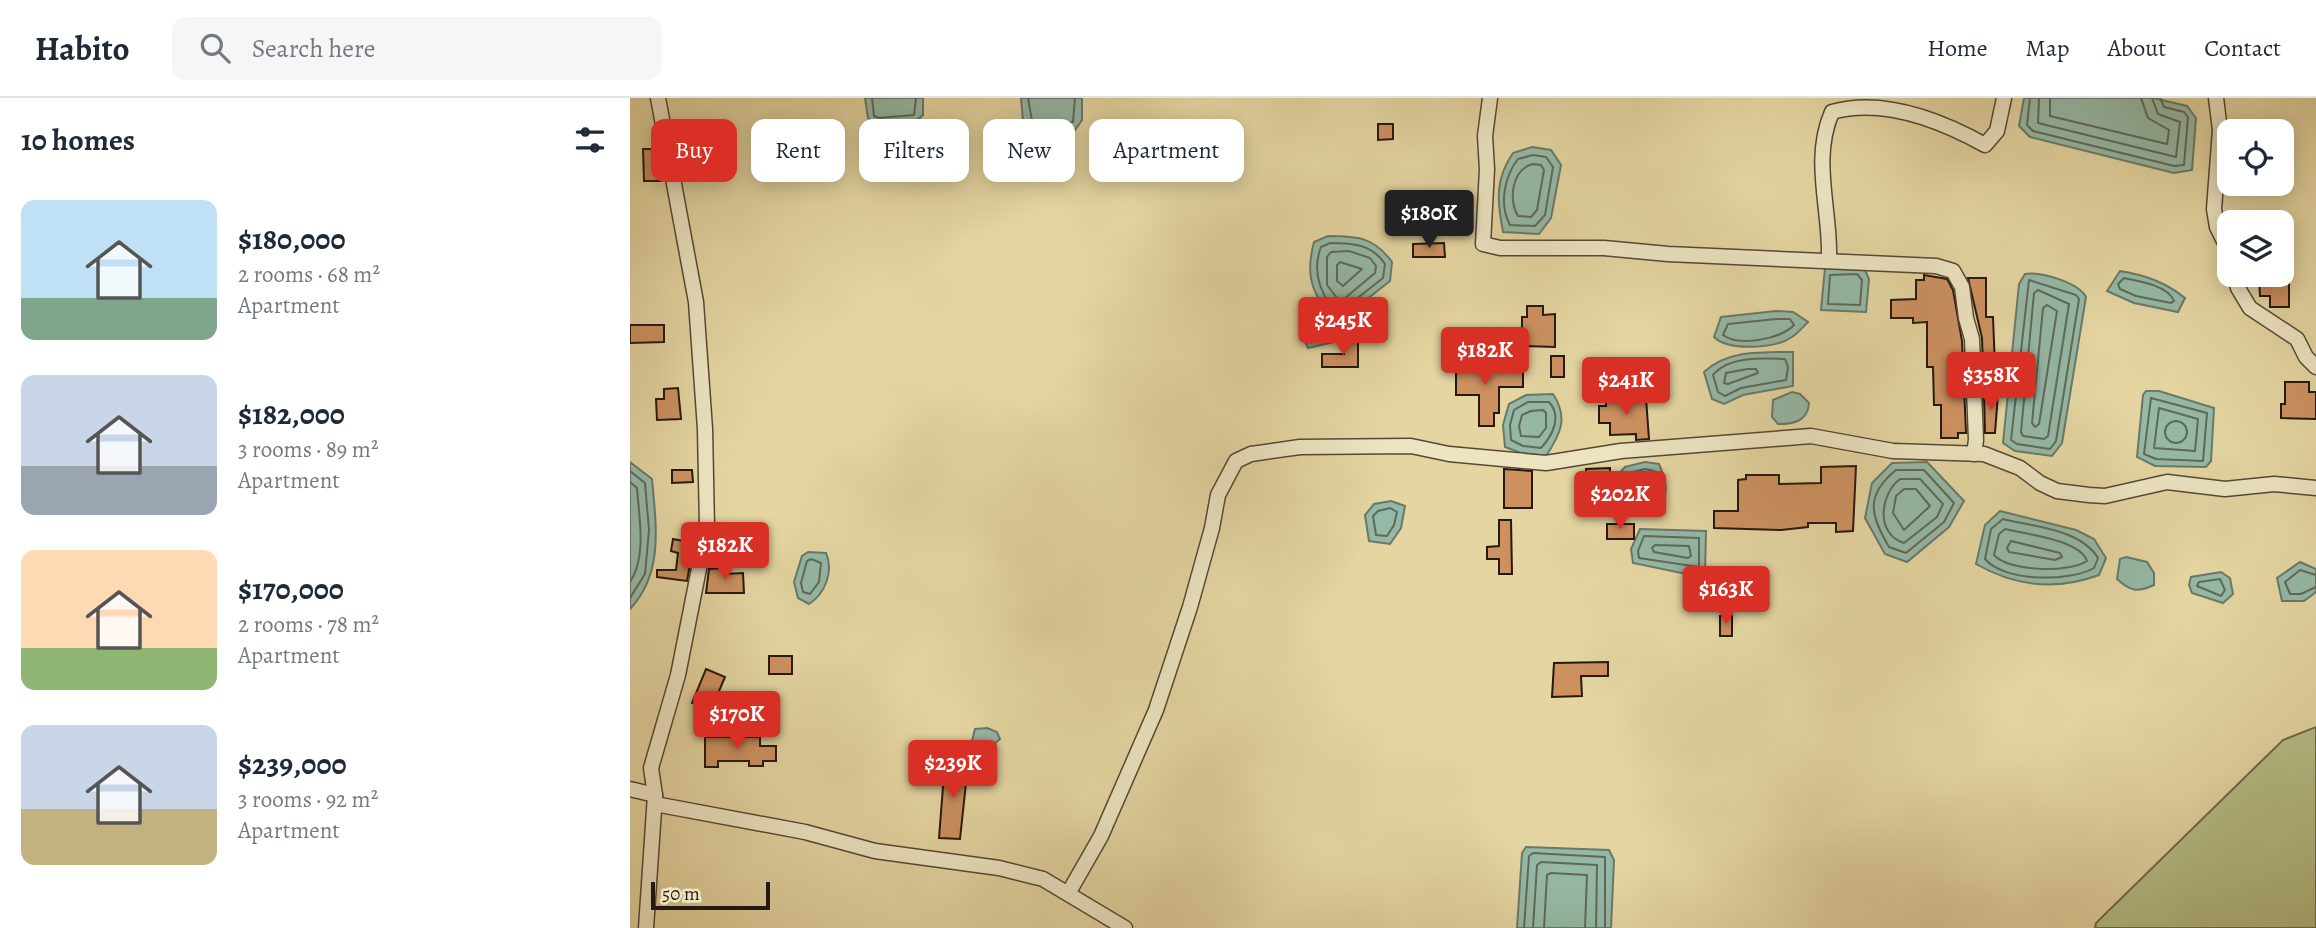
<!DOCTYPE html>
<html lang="en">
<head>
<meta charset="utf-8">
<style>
  body { margin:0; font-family:Alegreya,serif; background:#f6f6f7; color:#1f2937; height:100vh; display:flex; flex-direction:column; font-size:26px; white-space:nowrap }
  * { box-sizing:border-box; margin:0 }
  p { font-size:23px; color:#747a83 }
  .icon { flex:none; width:38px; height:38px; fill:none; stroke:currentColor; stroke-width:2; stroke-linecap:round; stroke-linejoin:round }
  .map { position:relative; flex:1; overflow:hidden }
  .panel { display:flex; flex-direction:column; background:#fff; width:630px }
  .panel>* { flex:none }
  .hud { position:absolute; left:21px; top:21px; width:665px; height:63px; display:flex; gap:14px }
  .buttons { position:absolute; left:1587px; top:21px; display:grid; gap:14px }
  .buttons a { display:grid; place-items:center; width:77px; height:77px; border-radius:14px; background:#fff; box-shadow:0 4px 18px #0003; font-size:35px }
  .scale { position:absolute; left:21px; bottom:18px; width:119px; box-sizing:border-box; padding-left:7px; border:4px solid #26190f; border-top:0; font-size:19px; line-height:24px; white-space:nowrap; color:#26190f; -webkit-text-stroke:5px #ede4c2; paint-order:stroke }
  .price { position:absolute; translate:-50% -60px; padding:0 16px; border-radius:7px; background:#d93025; color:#fff; font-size:23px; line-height:46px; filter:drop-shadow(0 2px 4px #0008) }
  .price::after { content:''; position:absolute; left:50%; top:42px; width:21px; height:16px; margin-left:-10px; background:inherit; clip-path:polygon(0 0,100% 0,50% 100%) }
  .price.on { background:#222; color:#fff }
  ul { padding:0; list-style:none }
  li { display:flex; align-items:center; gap:21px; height:175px; padding:0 21px }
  li span { display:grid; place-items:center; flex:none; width:196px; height:140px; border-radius:14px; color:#555 }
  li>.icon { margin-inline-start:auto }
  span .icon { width:84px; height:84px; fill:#fffc; stroke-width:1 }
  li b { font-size:30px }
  h2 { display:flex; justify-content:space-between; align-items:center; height:84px; padding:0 21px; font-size:30px }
  .tag { padding:0 24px; border-radius:14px; background:#fff; box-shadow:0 4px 18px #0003; font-size:24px; line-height:63px }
  .tag.on { background:#d93025; color:#fff }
  header { display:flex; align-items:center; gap:42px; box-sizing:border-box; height:98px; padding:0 35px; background:#fff; border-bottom:2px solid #e0e1e3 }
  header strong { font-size:33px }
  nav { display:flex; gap:38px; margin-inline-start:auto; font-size:24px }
  .search { width:490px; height:63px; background:#f6f6f7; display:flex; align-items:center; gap:18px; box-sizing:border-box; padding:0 24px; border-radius:14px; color:#747a83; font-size:26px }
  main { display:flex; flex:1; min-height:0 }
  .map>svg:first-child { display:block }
  .green { fill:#b4bd85; stroke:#6d6b4a; stroke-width:2 }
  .water { fill:#95b9a6; stroke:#69796a; stroke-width:2 }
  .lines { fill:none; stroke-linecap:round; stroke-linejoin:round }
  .shore { stroke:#5e695a; stroke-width:2 }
  .building { fill:#cd9160; stroke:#26190f; stroke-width:2 }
  .street-casing { stroke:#564834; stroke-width:17 }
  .street { stroke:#ede4c2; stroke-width:14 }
</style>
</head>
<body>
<header>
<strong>Habito</strong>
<div class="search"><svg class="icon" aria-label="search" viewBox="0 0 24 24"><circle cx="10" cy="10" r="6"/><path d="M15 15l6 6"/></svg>Search here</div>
<nav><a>Home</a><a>Map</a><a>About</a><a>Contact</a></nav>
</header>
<main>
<section class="panel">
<h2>10 homes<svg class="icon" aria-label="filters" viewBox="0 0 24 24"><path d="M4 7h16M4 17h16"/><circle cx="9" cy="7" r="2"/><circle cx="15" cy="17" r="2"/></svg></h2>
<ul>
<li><span style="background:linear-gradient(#bfe0f5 70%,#7fa58c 0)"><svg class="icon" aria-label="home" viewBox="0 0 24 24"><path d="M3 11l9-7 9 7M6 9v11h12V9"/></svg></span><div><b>$180,000</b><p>2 rooms · 68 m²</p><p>Apartment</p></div></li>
<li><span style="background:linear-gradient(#c9d6e8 65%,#9aa5b1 0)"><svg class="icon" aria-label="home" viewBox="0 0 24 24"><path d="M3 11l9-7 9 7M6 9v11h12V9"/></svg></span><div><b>$182,000</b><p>3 rooms · 89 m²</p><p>Apartment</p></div></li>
<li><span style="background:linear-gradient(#ffd9b3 70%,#8fb573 0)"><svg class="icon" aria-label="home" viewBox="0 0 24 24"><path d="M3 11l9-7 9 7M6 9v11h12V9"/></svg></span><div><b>$170,000</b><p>2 rooms · 78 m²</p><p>Apartment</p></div></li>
<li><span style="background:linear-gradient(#c9d6e8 60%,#c2b280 0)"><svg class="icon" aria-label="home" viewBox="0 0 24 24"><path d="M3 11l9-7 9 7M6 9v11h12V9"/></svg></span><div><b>$239,000</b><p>3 rooms · 92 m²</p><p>Apartment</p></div></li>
</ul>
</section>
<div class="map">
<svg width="1686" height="830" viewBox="0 0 1686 830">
  <rect width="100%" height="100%" fill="#e4d5a1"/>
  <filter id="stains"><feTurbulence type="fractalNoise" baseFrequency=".00286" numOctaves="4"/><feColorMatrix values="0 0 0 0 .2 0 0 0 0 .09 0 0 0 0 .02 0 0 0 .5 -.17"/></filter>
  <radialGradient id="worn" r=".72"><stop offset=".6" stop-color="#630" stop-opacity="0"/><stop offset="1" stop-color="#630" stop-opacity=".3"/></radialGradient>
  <polygon class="green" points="1686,629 1686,830 1465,830 1466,825 1653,642"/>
  <g class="water">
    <path d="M 235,0 L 293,0 L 293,17 C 283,29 260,27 245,27 L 238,20 Z"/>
    <polygon points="391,0 452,0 452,22 445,32 421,34 398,30 393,23"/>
    <polygon points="1394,0 1523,0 1557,8 1566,20 1562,72 1544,75 1400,39 1389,28"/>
    <path d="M 902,49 L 921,52 L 931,67 L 921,120 L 909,136 L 873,134 C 867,103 865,81 883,55 Z"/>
    <path d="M 698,138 C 727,138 744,139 762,164 L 760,183 L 718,216 L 698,215 C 680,191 676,174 684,144 Z"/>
    <polygon points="1195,170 1235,172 1239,181 1236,214 1191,212"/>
    <path d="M 1490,173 C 1515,177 1535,184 1555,200 L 1548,214 L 1504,205 L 1477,193 Z"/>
    <path d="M 1395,176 C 1411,173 1449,185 1456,199 L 1432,345 L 1422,358 L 1385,353 L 1373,345 L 1389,186 Z"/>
    <path d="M 1146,213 L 1163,214 L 1178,224 C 1173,229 1168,235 1162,239 C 1145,251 1098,253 1084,239 L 1091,219 Z"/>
    <polygon points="678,226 702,228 706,236 704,244 678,250 671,235"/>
    <path d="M 1163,254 L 1163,288 L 1113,297 L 1094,306 L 1082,301 L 1074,274 C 1098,252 1131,254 1163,254 Z"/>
    <polygon points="1516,293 1529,293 1584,310 1581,363 1576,369 1525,368 1507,359 1513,297"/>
    <path d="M 1162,294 L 1170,296 L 1179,305 C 1178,323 1164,326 1148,326 L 1142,319 L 1143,302 Z"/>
    <path d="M 923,296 C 939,320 930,337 916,358 L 891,355 L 875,349 L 873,327 L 879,306 L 896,297 Z"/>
    <path d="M 0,364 L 22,381 C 26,427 34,475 0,511 Z"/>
    <path d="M 1015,364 L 1029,366 C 1037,384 1039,395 1029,413 L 1005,415 L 982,410 L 986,399 L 985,380 L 995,369 Z"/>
    <polygon points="1297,364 1334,403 1319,429 1277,464 1255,456 1235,420 1242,385 1262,365"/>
    <polygon points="761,403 775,408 771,430 760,446 739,443 735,417 744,406"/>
    <path d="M 1370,413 L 1446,432 L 1464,441 L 1476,460 L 1469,477 C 1426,493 1386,489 1346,466 L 1355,427 Z"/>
    <polygon points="1010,431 1076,433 1075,475 1066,478 1003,465 1001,451"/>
    <path d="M 178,454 L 196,455 C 204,473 195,496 179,506 L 168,500 L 164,484 L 172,458 Z"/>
    <path d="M 1496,459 L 1517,464 L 1524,475 L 1524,487 C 1507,495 1500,493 1487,481 L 1490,461 Z"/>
    <polygon points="1670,464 1686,471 1686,494 1674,503 1652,503 1647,480"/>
    <polygon points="1591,474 1600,480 1603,496 1593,505 1562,495 1559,487 1561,479"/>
    <polygon points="357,630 367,634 370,641 360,650 341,647 345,631"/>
    <polygon points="896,749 979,752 984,762 981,830 887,830 892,755"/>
  </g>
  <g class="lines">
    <g class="shore">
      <polyline points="242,0 244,18 249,20 284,17 286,0"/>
      <polyline points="398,0 402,23 421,27 443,24 445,0"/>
      <polyline points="1400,0 1397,27 1403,33 1544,68 1554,67 1558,19 1554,14 1534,9 1530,0"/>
      <polyline points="1409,0 1408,25 1546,59 1550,24 1528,16 1522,0"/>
      <polyline points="1420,0 1420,18 1537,46 1539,32 1518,20 1511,0"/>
      <path d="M 903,57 L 916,59 L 923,69 L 915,117 L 905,128 L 880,127 C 869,107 874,79 888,61 Z"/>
      <path d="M 903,66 L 911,67 L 914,72 L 907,112 L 901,119 L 888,118 C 878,102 882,71 903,66 Z"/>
      <path d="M 700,145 C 722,145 742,146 755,166 L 753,180 L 716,209 L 701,208 C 688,190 683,170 691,149 Z"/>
      <polygon points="719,153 740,160 746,168 745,175 715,200 707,200 697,187 697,159 701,154"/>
      <polygon points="710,164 732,171 713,188 707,183 707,167"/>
      <polygon points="1227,176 1232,182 1230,207 1198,206 1200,177"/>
      <path d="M 1494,180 C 1510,183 1538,188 1544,203 L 1541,205 L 1506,198 L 1490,191 L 1488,186 Z"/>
      <polygon points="1399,182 1446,197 1449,201 1426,343 1420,351 1387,346 1381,342"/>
      <polygon points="1408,192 1439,206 1418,338 1414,341 1393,338 1391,334 1404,195"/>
      <polygon points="1417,207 1427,213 1409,326 1405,329 1402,325 1413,210"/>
      <path d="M 1146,221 L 1160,221 L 1164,227 C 1151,241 1109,249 1093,237 L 1098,226 Z"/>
      <path d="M 1155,261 L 1158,269 L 1156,282 L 1111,290 L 1095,298 L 1088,294 L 1083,277 C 1098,258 1132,260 1155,261 Z"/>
      <polygon points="1117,271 1126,271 1128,275 1098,286 1094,285 1096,275"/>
      <polygon points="1521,300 1577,315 1573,363 1526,361 1514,356"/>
      <path d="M 898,304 L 919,304 C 932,318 923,337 911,350 L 893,348 L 881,342 L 880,327 L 884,312 Z"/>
      <polygon points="1529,310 1568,321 1565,353 1524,350"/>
      <polygon points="913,312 916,315 916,330 909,339 891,338 889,328 892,317 901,313"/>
      <circle cx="1546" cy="334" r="11"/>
      <polygon points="1015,371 1024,373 1030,386 1026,404 1005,408 994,406 992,382 999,375"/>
      <path d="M 1266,372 L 1294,372 L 1324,405 L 1314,424 L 1276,455 L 1259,449 C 1241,418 1234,398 1266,372 Z"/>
      <polyline points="0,373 15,385 19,432 15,476 0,500"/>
      <path d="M 1270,381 L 1290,381 L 1313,406 L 1307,419 L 1274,445 C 1245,436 1250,396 1270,381 Z"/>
      <path d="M 0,384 L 7,390 C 9,419 17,459 0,484"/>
      <polygon points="1274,391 1286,391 1300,408 1274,432 1263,415 1266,398"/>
      <polygon points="760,410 767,414 764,427 757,438 746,437 743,418 748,413"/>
      <path d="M 1373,421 C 1405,429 1450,431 1468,460 L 1464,470 C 1439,484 1374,484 1355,461 L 1361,431 Z"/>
      <path d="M 1375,431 C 1396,436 1450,442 1457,463 C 1439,475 1379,474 1364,457 L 1369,436 Z"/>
      <polygon points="1014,438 1069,440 1069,469 1009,460 1008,453"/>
      <polygon points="1381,443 1430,455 1432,459 1425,462 1379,454 1377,450"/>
      <polygon points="1025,447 1059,448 1061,458 1058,460 1024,454 1022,450"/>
      <polygon points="181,461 191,465 189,484 180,496 173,494 171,485 177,463"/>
      <polyline points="1686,477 1670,472 1655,484 1660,496 1671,496 1686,489"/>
      <polygon points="1590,481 1595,492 1591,498 1567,488 1569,484"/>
      <polyline points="894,830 899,758 903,755 975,759 975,830"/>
      <polyline points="903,830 907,767 911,764 967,767 966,830"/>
      <polyline points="914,830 917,777 921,775 957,777 955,830"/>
    </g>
  </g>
  <g class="building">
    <polygon points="748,26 763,26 763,41 748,42"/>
    <polygon points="13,51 28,51 31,83 14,83"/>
    <polygon points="814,145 815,159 783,159 783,146"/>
    <polygon points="1294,177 1317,181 1323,192 1332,243 1336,335 1328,335 1328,340 1311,340 1311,307 1304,307 1303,269 1297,269 1297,224 1283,225 1283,220 1261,220 1261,202 1286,201 1286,182 1294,182"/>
    <polygon points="1659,178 1659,209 1640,209 1640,198 1630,198 1629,179"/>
    <polygon points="1338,180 1356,180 1356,219 1363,219 1365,269 1353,269 1352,240"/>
    <polygon points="897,208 913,208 913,217 925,216 925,249 892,248 892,219 897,219"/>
    <polygon points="0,227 34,227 34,244 0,245"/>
    <polygon points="714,244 728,244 728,269 692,269 692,256 714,256"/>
    <rect x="921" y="258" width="13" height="21"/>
    <polygon points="826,261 839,261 839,269 862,269 862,273 893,273 893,289 869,289 869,315 864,315 864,328 849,328 849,297 826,297"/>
    <polygon points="1655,284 1679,284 1679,294 1686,294 1686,321 1651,320 1651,306 1655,306"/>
    <polygon points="48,290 51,321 27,322 26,301 34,301 34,291"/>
    <polygon points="1354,296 1368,296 1365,335 1355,335"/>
    <polygon points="976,300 1016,300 1019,341 1006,342 1006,336 980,337 980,325 969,325 969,308 976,308"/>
    <polygon points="1226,368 1223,433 1206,434 1206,425 1178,425 1178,429 1151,432 1084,430 1084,413 1108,413 1108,382 1116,381 1116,377 1149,377 1149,386 1191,385 1191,369"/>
    <polygon points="980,370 980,391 956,391 956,371"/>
    <polygon points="874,371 902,373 902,410 874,410"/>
    <polygon points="42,372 62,372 63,384 42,385"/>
    <polygon points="869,422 881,422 882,476 869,476 869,461 857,461 857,449 869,448"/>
    <rect x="977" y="426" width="27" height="15"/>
    <polygon points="43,441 64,445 57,483 27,479 27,472 46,472 48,455 41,453"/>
    <polygon points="94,470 94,476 113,475 114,495 76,495 79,471"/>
    <rect x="1090" y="518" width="12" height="20"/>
    <rect x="139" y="558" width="23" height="18"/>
    <polygon points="978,564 978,578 951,578 952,598 922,599 924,565"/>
    <polygon points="76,571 95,579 81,612 62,605"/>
    <polygon points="75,639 130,639 130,648 146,648 146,663 133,663 133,668 119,668 119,663 88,663 88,669 75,669"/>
    <polygon points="315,663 338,666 330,741 309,740"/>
  </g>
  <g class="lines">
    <defs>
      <g id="street">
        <polyline points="860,0 855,38 857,71 853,146 870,150 974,150 1038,156 1306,168 1323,173 1332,189 1336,220 1342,241 1346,342 1344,356"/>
        <polyline points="1586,0 1590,32 1584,111 1587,129 1600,155"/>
        <path d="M 1199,162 C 1201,112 1181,62 1202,14 C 1252,0 1310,22 1355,47 L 1367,33 L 1374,0"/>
        <polyline points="1605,177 1608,190 1620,210 1667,241 1676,259 1686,269"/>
        <polyline points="0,691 25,697"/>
        <polyline points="25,706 175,734 245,753 369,770 413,781 495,830"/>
        <polyline points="439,794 471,738 526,612 560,509 582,430 588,397 606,363 621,356 670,349 781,348 819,356 916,365 991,353 1181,338 1263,353 1354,356 1390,370 1410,385 1427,393 1459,397 1475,398 1537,384 1595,391 1644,386 1686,390"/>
        <polyline points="16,830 25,697 21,670 48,577 77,430 75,331 66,204 28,0"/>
      </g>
    </defs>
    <use href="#street" class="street-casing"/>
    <use href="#street" class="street"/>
  </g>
  <rect width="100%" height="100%" filter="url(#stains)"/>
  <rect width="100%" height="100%" fill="url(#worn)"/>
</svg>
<div class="buttons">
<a><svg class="icon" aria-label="locate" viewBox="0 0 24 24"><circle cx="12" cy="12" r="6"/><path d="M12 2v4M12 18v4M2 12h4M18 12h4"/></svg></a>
<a><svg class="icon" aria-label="layers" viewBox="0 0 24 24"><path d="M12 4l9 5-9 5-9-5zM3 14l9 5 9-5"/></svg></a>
</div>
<div class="scale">50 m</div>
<b class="price on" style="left:799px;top:152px">$180K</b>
<b class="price" style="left:713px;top:259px">$245K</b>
<b class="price" style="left:855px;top:289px">$182K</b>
<b class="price" style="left:1361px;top:314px">$358K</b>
<b class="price" style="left:996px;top:319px">$241K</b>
<b class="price" style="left:990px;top:433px">$202K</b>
<b class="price" style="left:95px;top:484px">$182K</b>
<b class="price" style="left:1096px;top:528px">$163K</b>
<b class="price" style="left:107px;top:653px">$170K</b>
<b class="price" style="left:323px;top:702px">$239K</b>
<div class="hud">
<a class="tag on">Buy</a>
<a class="tag">Rent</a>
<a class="tag">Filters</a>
<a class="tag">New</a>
<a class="tag">Apartment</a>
</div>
</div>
</main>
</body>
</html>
